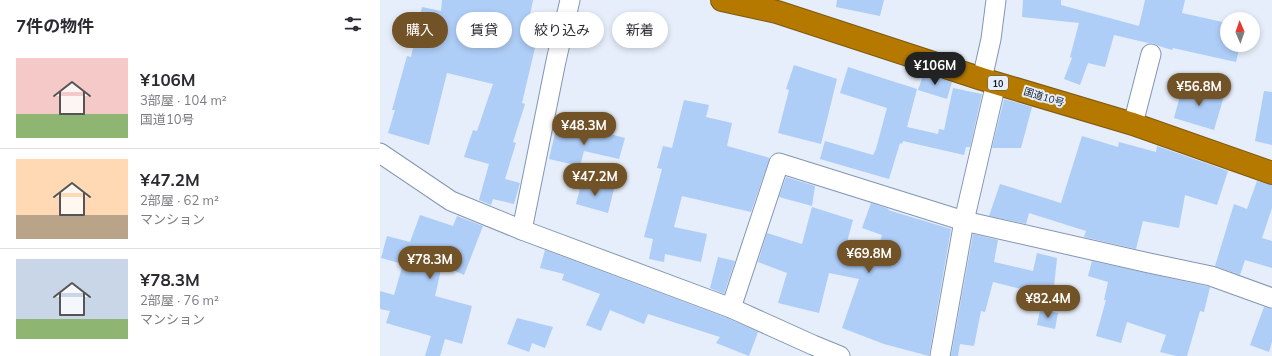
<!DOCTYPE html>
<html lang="ja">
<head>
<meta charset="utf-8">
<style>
  body { margin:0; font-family:Mulish,"Noto Sans JP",sans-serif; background:#f2f2f3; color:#2b2b33; height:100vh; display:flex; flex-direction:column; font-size:15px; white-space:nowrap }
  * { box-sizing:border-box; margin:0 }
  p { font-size:13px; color:#7c7c81 }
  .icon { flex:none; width:22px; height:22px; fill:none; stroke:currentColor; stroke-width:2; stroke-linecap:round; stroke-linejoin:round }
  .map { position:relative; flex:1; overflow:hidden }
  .panel { display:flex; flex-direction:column; background:#fff; width:380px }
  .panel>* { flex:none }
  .banner { position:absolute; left:12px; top:12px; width:380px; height:36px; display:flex; gap:8px }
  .needle { width:26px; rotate:358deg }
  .buttons { position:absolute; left:840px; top:12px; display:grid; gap:8px }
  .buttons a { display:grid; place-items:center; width:40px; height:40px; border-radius:50%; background:#fff; box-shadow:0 2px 6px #0003; font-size:20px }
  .price { position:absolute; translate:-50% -34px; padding:0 9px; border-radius:14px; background:#725328; color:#fff; font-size:13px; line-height:26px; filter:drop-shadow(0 1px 2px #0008) }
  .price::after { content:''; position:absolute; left:50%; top:24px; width:12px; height:9px; margin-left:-6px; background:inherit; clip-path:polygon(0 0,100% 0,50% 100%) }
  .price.current { background:#222; color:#fff }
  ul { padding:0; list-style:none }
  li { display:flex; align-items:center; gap:12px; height:100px; padding:0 16px }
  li+li { border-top:1px solid #e1e1e2 }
  li span { display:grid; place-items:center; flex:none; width:112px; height:80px; border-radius:0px; color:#555 }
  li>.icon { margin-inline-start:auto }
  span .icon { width:48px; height:48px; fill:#fffc; stroke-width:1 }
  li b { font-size:17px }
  h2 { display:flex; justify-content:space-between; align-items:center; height:48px; padding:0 16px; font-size:17px }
  .tag { padding:0 14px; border-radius:18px; background:#fff; box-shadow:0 2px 6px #0003; font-size:14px; line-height:36px }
  .tag.current { background:#725328; color:#fff }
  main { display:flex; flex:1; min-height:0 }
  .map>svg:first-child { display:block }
  .building { fill:#aecdf7 }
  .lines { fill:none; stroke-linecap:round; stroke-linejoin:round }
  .street-casing { stroke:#8296b3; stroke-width:21 }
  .highway-casing { stroke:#7d580e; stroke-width:24 }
  .street { stroke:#fff; stroke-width:19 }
  .highway { stroke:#b67900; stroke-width:22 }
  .labels { text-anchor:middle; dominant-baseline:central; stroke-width:4; stroke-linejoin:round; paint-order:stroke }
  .shield { fill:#e5eefa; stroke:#535b66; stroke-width:1 }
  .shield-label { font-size:9px; font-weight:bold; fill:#141c27 }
  .street-label { font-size:10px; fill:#141c27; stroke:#e5eefa }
</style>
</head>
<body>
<main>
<section class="panel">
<h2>7件の物件<svg class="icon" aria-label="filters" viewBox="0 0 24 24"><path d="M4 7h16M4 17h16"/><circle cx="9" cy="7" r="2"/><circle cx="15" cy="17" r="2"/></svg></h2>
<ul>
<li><span style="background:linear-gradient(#f6c9c9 70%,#8fb573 0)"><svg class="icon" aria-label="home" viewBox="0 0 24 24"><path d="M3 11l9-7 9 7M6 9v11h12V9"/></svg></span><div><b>¥106M</b><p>3部屋 · 104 m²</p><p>国道10号</p></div></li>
<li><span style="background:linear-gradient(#ffd9b3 70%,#b9a48a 0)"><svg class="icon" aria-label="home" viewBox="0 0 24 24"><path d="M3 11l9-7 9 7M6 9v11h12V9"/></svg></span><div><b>¥47.2M</b><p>2部屋 · 62 m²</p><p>マンション</p></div></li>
<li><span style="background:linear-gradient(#c9d6e8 75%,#8fb573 0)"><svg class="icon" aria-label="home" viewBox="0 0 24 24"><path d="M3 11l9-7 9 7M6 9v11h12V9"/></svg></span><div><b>¥78.3M</b><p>2部屋 · 76 m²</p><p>マンション</p></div></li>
</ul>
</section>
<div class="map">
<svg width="892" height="356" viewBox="0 0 892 356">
  <rect width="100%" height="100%" fill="#e5eefa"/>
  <g class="building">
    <polygon points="62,0 153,0 150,15 162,18 142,103 145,104 133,142 136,143 125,179 140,183 134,204 113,199 111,205 99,200 109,164 84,157 93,130 97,131 113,84 67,73 49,145 8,133 15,110 12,110 27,56 31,57 42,7 61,11"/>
    <polygon points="457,0 504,0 500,16 456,7"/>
    <polygon points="643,0 681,0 681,5 759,26 765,0 805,0 802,13 847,23 847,45 860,45 856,62 793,48 792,50 779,46 773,43 768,43 734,35 725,67 708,63 700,85 684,79 692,58 690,57 699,23 642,17"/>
    <polygon points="414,65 457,79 441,144 398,133 409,90 406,89"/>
    <polygon points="468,67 537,89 527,127 558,134 559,129 564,130 573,88 602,94 590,147 586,147 584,155 523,141 522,144 520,143 509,179 440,159 445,141 493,155 496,149 507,108 460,93"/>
    <polygon points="544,73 572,82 567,99 538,90"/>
    <polygon points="803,85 844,96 834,130 794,118"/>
    <polygon points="884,91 892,92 892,145 875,141"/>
    <polygon points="624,99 652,107 641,148 612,148"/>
    <polygon points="304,100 329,105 326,117 352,123 347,146 390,158 371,212 302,196 294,227 327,234 321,262 285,254 284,262 269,259 273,239 264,237 282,169 277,168 283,146 292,148"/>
    <polygon points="176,129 213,138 215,130 245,138 239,159 204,151 200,166 169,159"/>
    <polygon points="702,136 738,147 739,142 776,152 777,146 848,171 837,205 805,195 799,228 763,221 756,249 704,237 706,231 649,213 646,224 609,216 620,184 681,203"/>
    <polygon points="406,177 435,186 432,206 399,197"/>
    <polygon points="202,181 234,189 228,213 196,204"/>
    <polygon points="877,181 892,185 892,208 882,238 892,241 892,268 865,260 860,275 835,266 854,204 867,209"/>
    <polygon points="491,203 509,209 508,210 571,229 549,356 504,344 462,328 479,279 449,273 439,313 398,303 407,273 378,262 387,233 422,244 432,207 473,220 462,260 493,267 502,235 482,228"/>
    <polygon points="40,215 73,226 77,216 103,226 84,275 62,265 55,296 92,306 82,344 65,339 60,356 45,356 51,336 6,323 10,311 0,309 0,291 14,295 23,264 1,258 7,236 30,242"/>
    <polygon points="593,234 618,240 614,262 653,271 657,253 677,258 673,297 613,282 605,312 601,311 594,346 580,344 578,356 571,356"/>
    <polygon points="165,250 347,318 378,332 369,356 336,343 340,337 268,314 264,324 230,310 221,331 206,325 220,294 182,280 184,274 160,268"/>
    <polygon points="338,257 355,261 344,294 330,288"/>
    <polygon points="712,261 830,287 824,312 820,311 807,356 797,356 780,352 786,335 747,322 741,343 716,336 726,300 724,300 728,282 708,276"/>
    <polygon points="884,307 892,309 892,342 889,352 870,345"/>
    <polygon points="660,310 678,313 675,329 657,325"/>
    <polygon points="137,318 173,327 165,348 152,343 149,352 127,344"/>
  </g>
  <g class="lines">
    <defs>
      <g id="street">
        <polyline points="602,79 611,39 616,0"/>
        <polyline points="753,124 771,54"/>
        <polyline points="0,153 71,201 142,230 351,308 433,345 460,356"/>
        <polyline points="142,230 176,61 190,0"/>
        <polyline points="351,308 399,163 584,221 769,263 831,276 892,298"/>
        <polyline points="560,356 584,221 616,83"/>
      </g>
      <polyline id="highway" points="342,0 397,12 602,79 753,124 892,173"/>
    </defs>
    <use href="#street" class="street-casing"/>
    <use href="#highway" class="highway-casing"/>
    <use href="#street" class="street"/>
    <use href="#highway" class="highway"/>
  </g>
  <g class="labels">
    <rect class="shield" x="608" y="76" width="20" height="14" rx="3"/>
    <g class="shield-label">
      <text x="618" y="83">10</text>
    </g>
    <g class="street-label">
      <text transform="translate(664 97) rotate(17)">国道10号</text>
    </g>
  </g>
</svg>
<div class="buttons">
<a><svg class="needle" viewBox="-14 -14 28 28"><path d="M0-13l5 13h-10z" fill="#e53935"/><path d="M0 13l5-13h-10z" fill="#7c7c81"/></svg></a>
</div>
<b class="price current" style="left:555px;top:86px">¥106M</b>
<b class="price" style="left:819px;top:107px">¥56.8M</b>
<b class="price" style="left:204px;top:146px">¥48.3M</b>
<b class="price" style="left:215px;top:197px">¥47.2M</b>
<b class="price" style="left:489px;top:274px">¥69.8M</b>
<b class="price" style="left:50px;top:280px">¥78.3M</b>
<b class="price" style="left:668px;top:319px">¥82.4M</b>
<div class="banner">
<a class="tag current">購入</a>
<a class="tag">賃貸</a>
<a class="tag">絞り込み</a>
<a class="tag">新着</a>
</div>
</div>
</main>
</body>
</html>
